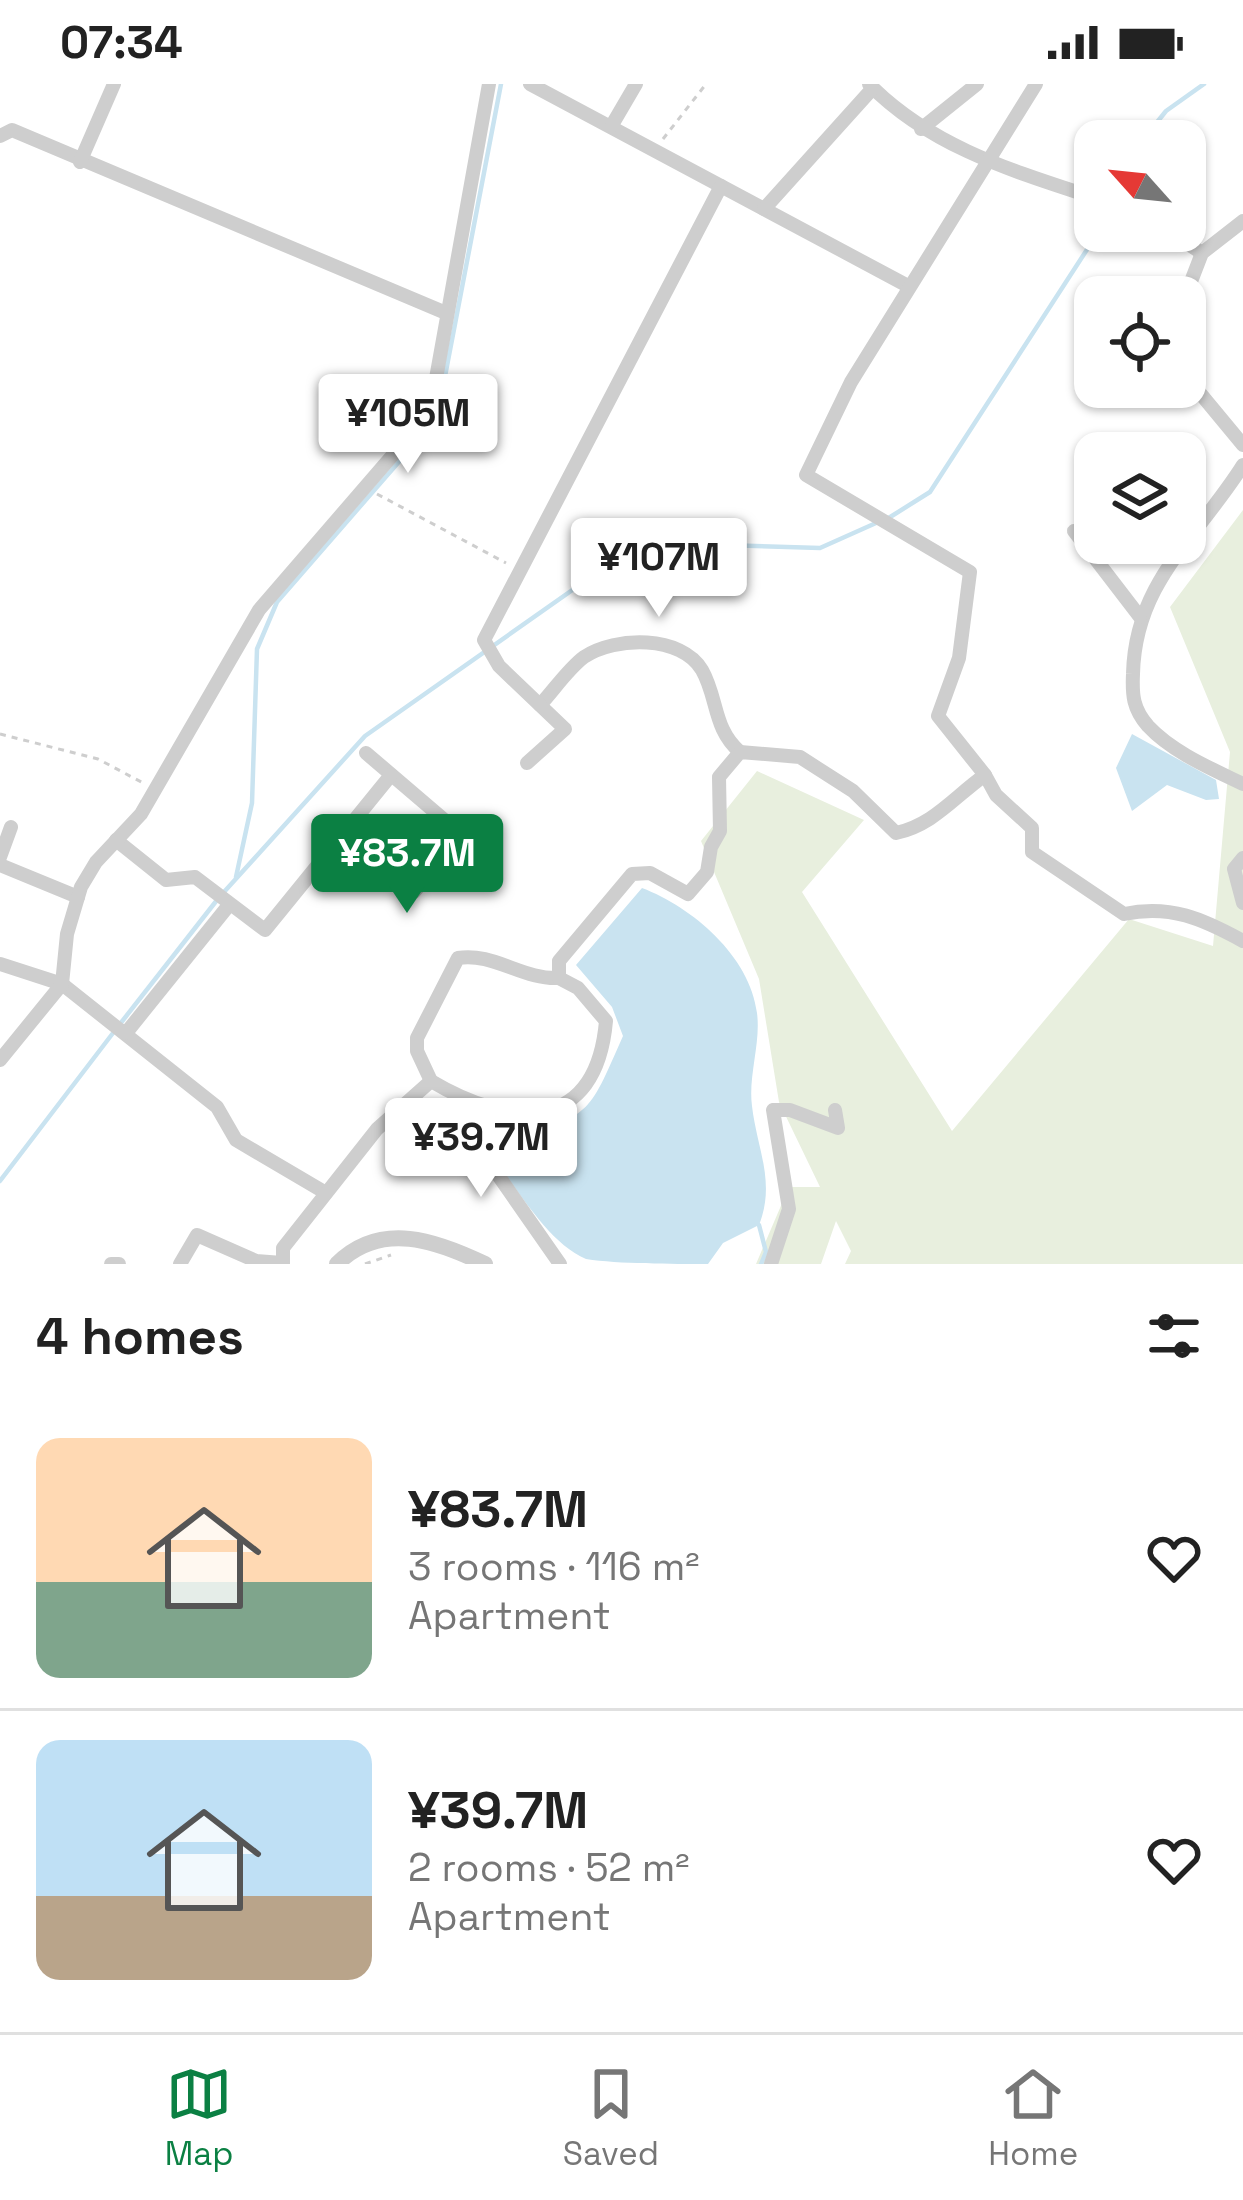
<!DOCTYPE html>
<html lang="en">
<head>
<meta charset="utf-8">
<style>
  body { margin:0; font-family:"Space Grotesk",sans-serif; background:#f2f2f2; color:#222; height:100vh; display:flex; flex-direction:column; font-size:45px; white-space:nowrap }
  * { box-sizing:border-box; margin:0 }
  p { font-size:39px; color:#767676 }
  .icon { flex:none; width:66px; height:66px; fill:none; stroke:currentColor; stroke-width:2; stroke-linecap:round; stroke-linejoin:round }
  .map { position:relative; height:1180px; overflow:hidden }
  .panel { display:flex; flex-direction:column; background:#fff; flex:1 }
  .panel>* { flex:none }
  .needle { width:78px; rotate:297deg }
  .controls { position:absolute; left:1074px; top:36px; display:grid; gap:24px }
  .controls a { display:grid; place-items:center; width:132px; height:132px; border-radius:24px; background:#fff; box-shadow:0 3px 9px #0004; font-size:60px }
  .price { position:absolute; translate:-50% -102px; padding:0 27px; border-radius:12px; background:#fff; color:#222; font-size:39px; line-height:78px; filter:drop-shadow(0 3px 6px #0008) }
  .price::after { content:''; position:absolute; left:50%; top:72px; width:36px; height:27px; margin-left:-18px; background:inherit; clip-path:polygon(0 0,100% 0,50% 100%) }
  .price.on { background:#0b8043; color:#fff }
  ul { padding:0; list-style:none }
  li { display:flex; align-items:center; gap:36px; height:300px; padding:0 36px }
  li+li { border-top:3px solid #e0e0e0 }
  li span { display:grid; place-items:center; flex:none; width:336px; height:240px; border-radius:24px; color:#555 }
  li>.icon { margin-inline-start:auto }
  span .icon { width:144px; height:144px; fill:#fffc; stroke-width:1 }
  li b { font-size:51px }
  h2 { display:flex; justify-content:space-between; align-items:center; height:144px; padding:0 36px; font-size:51px }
  .status { display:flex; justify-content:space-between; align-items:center; height:84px; padding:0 60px; background:#fff; direction:ltr }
  .status svg { height:33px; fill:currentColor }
  .tab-bar { display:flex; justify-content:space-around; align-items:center; height:168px; border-top:3px solid #e0e0e0; background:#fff; font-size:33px; color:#767676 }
  .tab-bar a { display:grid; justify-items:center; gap:6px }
  .tab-bar .on { color:#0b8043 }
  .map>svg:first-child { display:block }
  .green { fill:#e8efde }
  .water { fill:#c9e3f0 }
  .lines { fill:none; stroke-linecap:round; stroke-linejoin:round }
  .stream { stroke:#c9e3f0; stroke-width:4.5 }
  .path { stroke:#cecece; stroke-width:3; stroke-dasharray:6 6; stroke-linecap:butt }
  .minor { stroke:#cecece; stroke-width:14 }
  .tertiary { stroke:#cecece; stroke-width:16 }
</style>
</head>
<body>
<div class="status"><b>07:34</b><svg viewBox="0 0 49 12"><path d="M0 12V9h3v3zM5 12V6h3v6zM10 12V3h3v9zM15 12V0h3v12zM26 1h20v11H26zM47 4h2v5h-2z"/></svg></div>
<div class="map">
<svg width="1243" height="1180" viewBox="0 0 1243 1180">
  <rect width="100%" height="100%" fill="#fff"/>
  <polygon class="green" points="1243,426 1243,1180 845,1180 851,1167 836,1137 821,1180 756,1180 789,1103 820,1103 779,1018 759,895 701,757 757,687 864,736 802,808 952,1047 1129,835 1213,862 1230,668 1170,523"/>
  <g class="water">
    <polygon points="1132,650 1216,696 1219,715 1206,716 1167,701 1132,727 1116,684"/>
    <path d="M 642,804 C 692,823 750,872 757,929 C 761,959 748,992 752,1022 C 757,1065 776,1098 759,1141 L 723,1159 L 708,1180 C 672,1180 619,1180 586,1175 C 550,1160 520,1109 497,1079 L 504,1058 C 592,1029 586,1036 623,952 L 612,923 L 576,881 Z"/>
  </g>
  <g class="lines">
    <g class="stream">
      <polyline points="1142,57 1166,27 1204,0"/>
      <polyline points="887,435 930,408 1099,147"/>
      <polyline points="236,793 252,719 257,565 277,518 437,334 501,0"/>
      <polyline points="224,808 365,652 615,476 655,459 820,464 876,439"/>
      <polyline points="120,940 217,816"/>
      <polyline points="0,1097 113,949"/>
      <polyline points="759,1141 766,1168 761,1180"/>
    </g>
    <g class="path">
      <polyline points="663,55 706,0"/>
      <polyline points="377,410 506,479"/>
      <polyline points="0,650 98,675 145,700"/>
      <polyline points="365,1180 391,1171"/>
    </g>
    <g class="minor">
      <polyline points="530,0 908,202"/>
      <path d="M 869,0 C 931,63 1013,87 1095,114"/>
      <polyline points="612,41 636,0"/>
      <polyline points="921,45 977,0"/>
      <polyline points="0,52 12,46 446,229"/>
      <polyline points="80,78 114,0"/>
      <polyline points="764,125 873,4"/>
      <polyline points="1168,147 1202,169"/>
      <polyline points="1185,213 1202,169 1243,137"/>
      <polyline points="1185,291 1243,361"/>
      <path d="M 1243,381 C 1197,454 1135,498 1133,590 C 1132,611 1133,625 1148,642 C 1172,668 1212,685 1243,700"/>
      <polyline points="1074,447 1140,533"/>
      <path d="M 540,621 C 554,606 568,585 584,573 C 616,552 681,551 702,586 C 718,614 713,645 740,668"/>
      <polyline points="366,669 483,769"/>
      <polyline points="527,679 565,645 499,582 484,556 721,102"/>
      <polyline points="985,691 938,632 959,574 970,488 806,391 851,298 1036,0"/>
      <polyline points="345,748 414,808 463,752"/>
      <polyline points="116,756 166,796 195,793 265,846 391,691"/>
      <polyline points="0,773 11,743"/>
      <polyline points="1243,774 1234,785 1243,819"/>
      <polyline points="0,781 78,813"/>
      <polyline points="0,880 62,900 217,1023 236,1056 326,1109"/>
      <polyline points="126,949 229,821"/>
      <polyline points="0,976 62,900 67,850 81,803 96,778 141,730 259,526 411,350 435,300 489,0"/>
      <path d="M 431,997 L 417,967 L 417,954 L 458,874 C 493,868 523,896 559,894"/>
      <polyline points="504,1031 491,1081 560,1180"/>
      <polyline points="111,1180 119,1180"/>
      <polyline points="180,1180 197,1151 256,1177 282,1179"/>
      <path d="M 283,1180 L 283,1164 L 377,1045 L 431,997 C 510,1044 596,1050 606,937 L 578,904 L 559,894 L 559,877 L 632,790 L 650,789 L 688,810 L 707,788 L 711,763 L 720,747 L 719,693 L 740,668 L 800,673 L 853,707 L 896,749 C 933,741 953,714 985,691 L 996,711 L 1032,744 L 1032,768 L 1124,830 C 1170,820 1203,835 1243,857"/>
      <polyline points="771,1180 789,1125 773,1026 790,1026 838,1044 835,1026"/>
    </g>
    <path class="tertiary" d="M 337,1180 C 381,1136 437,1157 485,1180"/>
  </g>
</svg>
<div class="controls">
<a><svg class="needle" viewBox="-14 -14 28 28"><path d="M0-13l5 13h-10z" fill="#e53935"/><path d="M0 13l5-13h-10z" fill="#767676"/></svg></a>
<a><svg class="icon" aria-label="locate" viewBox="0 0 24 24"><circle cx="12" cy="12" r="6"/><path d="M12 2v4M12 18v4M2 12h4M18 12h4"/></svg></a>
<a><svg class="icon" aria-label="layers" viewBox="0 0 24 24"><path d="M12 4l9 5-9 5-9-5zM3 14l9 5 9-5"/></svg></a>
</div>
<b class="price" style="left:408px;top:392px">¥105M</b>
<b class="price" style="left:659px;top:536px">¥107M</b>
<b class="price on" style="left:407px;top:832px">¥83.7M</b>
<b class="price" style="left:481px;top:1116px">¥39.7M</b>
</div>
<section class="panel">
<h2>4 homes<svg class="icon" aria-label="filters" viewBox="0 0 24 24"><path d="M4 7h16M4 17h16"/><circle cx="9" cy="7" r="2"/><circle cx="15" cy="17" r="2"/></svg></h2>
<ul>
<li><span style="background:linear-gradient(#ffd9b3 60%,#7fa58c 0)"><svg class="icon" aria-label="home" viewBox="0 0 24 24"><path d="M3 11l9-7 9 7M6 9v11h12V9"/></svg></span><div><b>¥83.7M</b><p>3 rooms · 116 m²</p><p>Apartment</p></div><svg class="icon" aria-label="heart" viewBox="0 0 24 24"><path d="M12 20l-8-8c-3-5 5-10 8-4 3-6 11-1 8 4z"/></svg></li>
<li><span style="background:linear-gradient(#bfe0f5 65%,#b9a48a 0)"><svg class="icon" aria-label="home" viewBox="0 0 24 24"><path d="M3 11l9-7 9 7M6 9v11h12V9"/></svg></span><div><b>¥39.7M</b><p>2 rooms · 52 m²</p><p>Apartment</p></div><svg class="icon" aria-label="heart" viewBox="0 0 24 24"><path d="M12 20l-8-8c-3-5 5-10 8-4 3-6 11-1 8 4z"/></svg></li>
</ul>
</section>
<nav class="tab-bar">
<a class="on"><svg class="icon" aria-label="map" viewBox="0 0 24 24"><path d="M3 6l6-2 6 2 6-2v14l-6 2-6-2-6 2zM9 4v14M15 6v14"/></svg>Map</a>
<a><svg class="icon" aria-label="saved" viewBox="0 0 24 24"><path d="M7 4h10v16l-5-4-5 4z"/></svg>Saved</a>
<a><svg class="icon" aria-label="home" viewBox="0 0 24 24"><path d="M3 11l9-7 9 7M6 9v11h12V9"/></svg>Home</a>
</nav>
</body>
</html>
